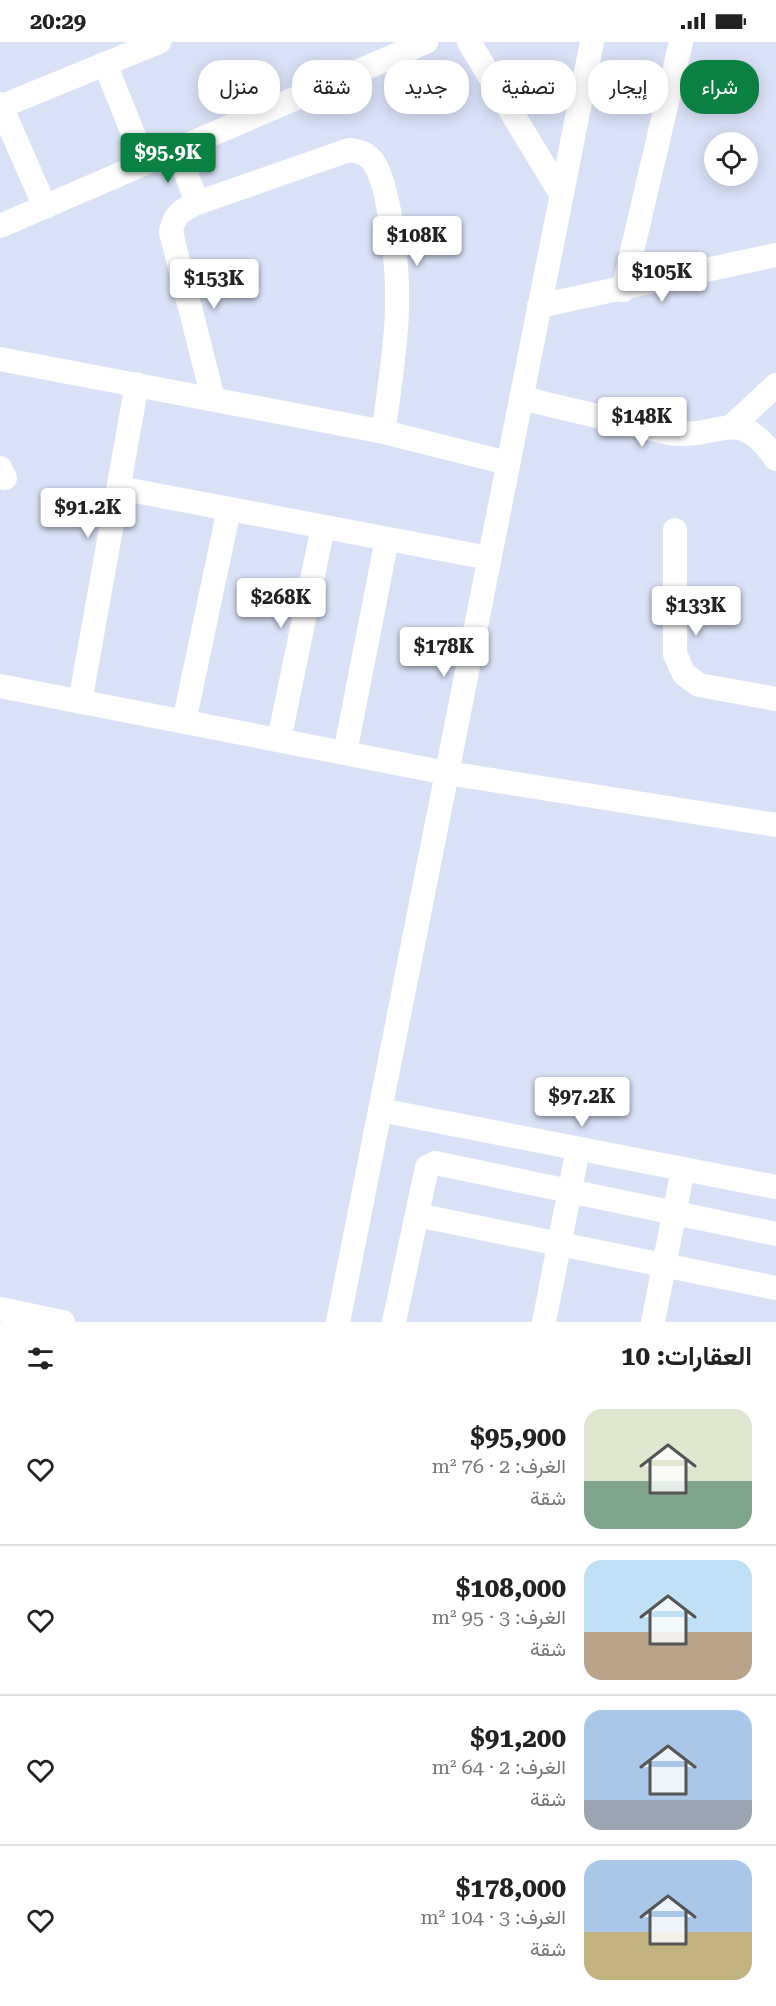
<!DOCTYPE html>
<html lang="ar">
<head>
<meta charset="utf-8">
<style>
  body { margin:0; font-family:"Roboto Serif",Vazirmatn,serif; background:#f6f6f6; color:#222; direction:rtl; height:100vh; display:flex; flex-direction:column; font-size:22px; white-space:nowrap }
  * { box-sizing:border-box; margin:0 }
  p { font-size:20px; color:#767676 }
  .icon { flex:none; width:33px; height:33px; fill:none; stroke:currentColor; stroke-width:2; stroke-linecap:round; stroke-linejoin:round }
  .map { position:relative; height:1280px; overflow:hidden; direction:ltr }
  .details { display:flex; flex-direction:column; background:#fff; flex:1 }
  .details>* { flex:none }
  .guide { position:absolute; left:18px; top:18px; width:741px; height:54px; direction:rtl; display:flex; gap:12px }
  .fabs { position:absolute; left:704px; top:90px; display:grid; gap:12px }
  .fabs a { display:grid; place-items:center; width:54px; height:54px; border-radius:50%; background:#fff; box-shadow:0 3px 15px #0003; font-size:30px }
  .price { position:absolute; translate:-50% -51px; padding:0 14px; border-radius:6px; background:#fff; color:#222; font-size:20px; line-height:39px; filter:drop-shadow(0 2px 3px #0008) }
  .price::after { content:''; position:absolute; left:50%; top:36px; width:18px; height:14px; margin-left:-9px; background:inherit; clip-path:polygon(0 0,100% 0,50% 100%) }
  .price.active { background:#0b8043; color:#fff }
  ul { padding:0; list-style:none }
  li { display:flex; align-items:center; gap:18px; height:150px; padding:0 24px }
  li+li { border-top:2px solid #e0e0e0 }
  li span { display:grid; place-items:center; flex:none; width:168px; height:120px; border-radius:18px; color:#555 }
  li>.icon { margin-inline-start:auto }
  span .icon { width:72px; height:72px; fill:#fffc; stroke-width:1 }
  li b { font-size:26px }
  h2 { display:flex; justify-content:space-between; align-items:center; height:72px; padding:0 24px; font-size:26px }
  .pill { padding:0 21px; border-radius:24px; background:#fff; box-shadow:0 3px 15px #0003; font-size:21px; line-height:54px }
  .pill.active { background:#0b8043; color:#fff }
  .status { display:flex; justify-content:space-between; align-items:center; height:42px; padding:0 30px; background:#fff; direction:ltr }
  .status svg { height:16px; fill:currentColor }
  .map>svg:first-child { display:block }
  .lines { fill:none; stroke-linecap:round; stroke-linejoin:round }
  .minor { stroke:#fff; stroke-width:24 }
</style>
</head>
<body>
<div class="status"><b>20:29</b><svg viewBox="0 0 49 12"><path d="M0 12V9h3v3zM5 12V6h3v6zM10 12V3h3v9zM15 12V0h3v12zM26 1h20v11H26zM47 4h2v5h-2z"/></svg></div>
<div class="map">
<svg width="776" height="1280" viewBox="0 0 776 1280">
  <rect width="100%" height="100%" fill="#dae2f8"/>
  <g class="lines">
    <g class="minor">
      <polyline points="469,0 561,152"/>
      <polyline points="105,22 145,121"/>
      <polyline points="0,62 45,165"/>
      <polyline points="0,65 159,0"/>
      <polyline points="177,107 197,161"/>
      <polyline points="0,184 426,0"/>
      <polyline points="623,248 681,0"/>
      <polyline points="539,264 776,213"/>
      <polyline points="0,317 384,390 508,421"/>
      <path d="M 521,356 L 669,391 C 723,398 736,361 776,417"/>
      <path d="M 213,357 L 171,190 C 174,172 182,168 197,161 L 349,108 C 357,109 364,110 370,116 C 391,137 398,232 397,263 C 397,305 388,349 384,390"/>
      <polyline points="732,384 776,343"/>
      <polyline points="0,426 5,436"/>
      <polyline points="119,446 489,516"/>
      <polyline points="675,488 675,612 684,632 699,643 776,657"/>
      <polyline points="0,644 447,731 776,783"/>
      <polyline points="80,660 137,342"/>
      <polyline points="184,680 229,467"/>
      <polyline points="279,698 323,485"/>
      <polyline points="345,711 387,497"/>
      <polyline points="380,1068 776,1145"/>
      <polyline points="417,1173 776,1246"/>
      <polyline points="0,1267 63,1280"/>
      <polyline points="338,1280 592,0"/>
      <polyline points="394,1280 426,1130 427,1125 435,1121 776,1192"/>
      <polyline points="544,1280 578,1107"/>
      <polyline points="653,1280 683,1127"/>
    </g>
  </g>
</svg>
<div class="fabs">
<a><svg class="icon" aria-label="locate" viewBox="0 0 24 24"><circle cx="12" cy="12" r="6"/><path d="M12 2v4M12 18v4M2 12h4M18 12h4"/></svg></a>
</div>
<b class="price active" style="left:168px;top:142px">$95.9K</b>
<b class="price" style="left:417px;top:225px">$108K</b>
<b class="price" style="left:662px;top:261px">$105K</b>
<b class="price" style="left:214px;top:268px">$153K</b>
<b class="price" style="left:642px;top:406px">$148K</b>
<b class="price" style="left:88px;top:497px">$91.2K</b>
<b class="price" style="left:281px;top:587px">$268K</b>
<b class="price" style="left:696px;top:595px">$133K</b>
<b class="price" style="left:444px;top:636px">$178K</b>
<b class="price" style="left:582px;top:1086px">$97.2K</b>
<div class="guide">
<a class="pill active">شراء</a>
<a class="pill">إيجار</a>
<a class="pill">تصفية</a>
<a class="pill">جديد</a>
<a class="pill">شقة</a>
<a class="pill">منزل</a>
</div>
</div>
<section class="details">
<h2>العقارات: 10<svg class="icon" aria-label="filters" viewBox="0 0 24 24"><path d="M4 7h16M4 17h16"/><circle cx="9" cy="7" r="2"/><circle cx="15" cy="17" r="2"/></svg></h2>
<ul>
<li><span style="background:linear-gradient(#dfe7d0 60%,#7fa58c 0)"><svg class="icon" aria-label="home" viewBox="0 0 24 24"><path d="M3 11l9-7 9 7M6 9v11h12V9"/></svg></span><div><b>$95,900</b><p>الغرف: 2 · 76 m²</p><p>شقة</p></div><svg class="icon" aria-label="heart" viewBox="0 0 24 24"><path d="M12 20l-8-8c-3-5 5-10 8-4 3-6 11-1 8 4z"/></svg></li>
<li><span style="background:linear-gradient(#bfe0f5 60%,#b9a48a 0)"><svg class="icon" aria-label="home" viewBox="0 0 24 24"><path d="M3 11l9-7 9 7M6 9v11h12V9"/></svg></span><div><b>$108,000</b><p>الغرف: 3 · 95 m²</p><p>شقة</p></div><svg class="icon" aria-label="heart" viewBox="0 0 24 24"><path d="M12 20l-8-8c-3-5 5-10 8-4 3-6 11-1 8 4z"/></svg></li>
<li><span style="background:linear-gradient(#a9c7e8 75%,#9aa5b1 0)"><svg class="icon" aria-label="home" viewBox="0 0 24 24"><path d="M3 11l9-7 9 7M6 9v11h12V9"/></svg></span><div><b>$91,200</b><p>الغرف: 2 · 64 m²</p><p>شقة</p></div><svg class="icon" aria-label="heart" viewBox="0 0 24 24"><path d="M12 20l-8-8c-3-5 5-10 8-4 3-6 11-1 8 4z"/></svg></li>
<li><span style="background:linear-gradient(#a9c7e8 60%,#c2b280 0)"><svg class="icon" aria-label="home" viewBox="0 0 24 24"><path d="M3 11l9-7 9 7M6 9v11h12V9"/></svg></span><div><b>$178,000</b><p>الغرف: 3 · 104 m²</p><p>شقة</p></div><svg class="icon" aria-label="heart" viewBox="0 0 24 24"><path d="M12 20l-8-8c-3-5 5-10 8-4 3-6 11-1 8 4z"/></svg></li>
</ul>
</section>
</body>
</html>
